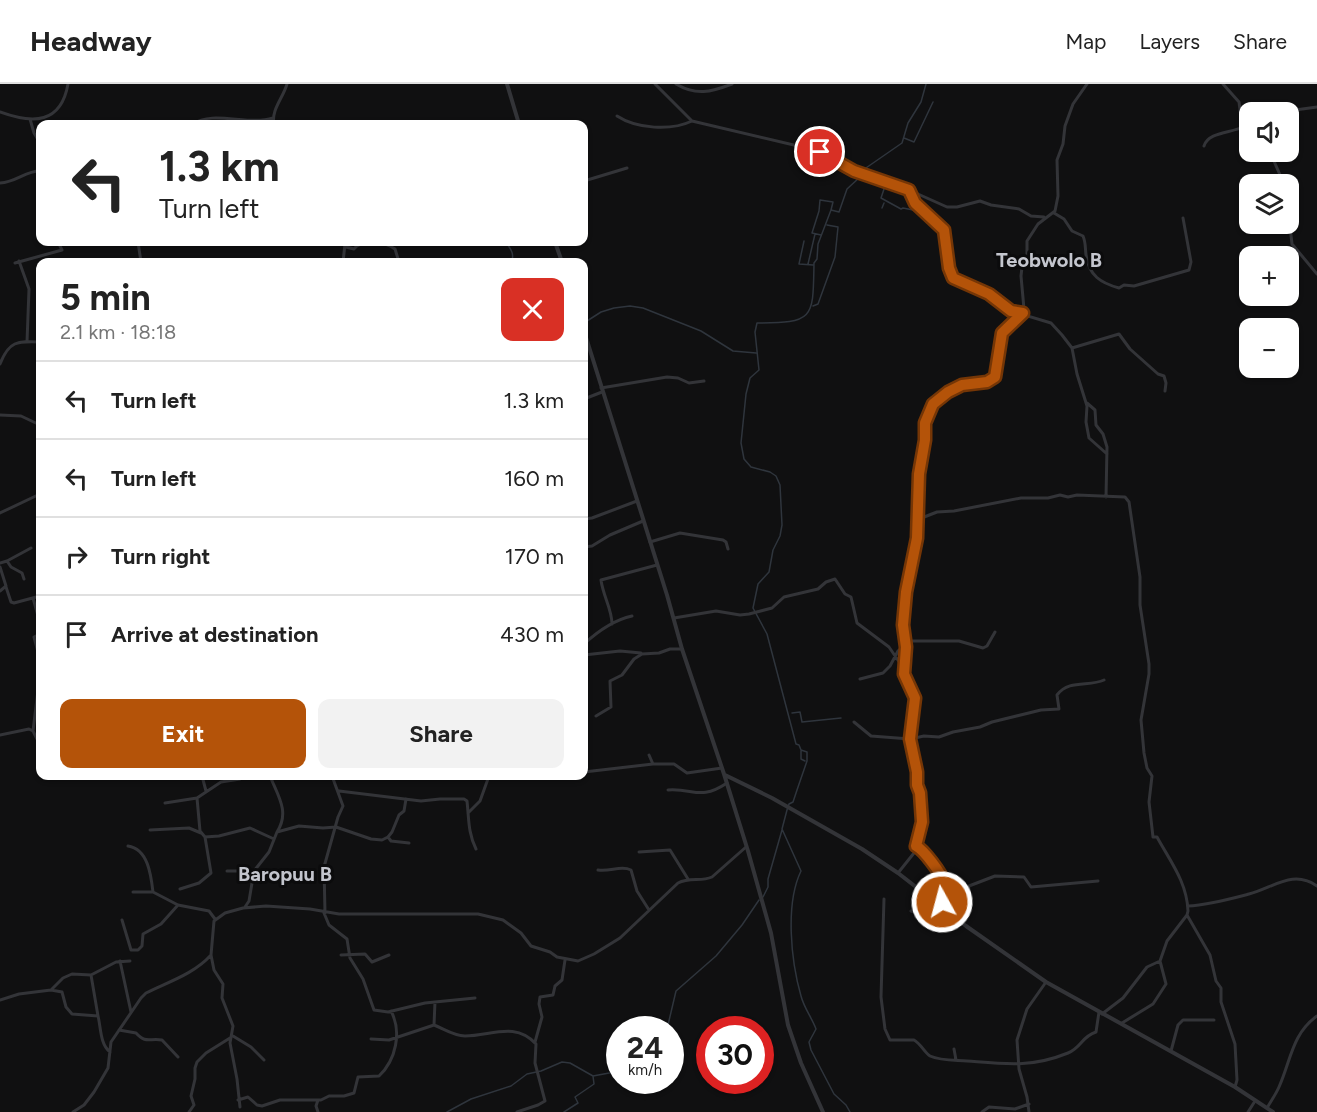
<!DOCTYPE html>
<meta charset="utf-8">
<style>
:root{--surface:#fff;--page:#f2f2f2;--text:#222;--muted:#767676;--line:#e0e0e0;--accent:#b45309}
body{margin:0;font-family:Figtree,sans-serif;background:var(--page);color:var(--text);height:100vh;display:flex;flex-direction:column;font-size:22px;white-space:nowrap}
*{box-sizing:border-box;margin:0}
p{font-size:20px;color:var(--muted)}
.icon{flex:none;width:33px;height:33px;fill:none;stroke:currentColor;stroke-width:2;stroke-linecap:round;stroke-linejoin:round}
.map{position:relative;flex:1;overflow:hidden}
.details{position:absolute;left:36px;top:174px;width:552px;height:522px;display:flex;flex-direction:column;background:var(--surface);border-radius:12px;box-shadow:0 2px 4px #0004}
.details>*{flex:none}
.top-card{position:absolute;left:36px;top:36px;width:552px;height:126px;border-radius:12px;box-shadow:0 2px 4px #0004;background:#fff;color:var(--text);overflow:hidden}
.controls{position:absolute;left:1239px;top:18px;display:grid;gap:12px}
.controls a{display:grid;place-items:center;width:60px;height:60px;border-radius:12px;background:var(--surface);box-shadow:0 2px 4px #0004;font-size:30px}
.speed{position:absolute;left:606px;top:932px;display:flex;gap:12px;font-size:30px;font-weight:700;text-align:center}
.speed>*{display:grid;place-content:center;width:78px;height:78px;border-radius:50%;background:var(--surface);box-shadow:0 2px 4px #0004;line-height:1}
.speed small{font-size:15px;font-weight:400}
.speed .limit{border:9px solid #d22;background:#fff;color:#111}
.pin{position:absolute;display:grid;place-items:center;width:51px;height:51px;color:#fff;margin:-26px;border:3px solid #fff;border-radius:50%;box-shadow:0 2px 6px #0007}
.me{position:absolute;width:66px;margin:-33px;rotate:353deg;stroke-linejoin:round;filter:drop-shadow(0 0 4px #0008)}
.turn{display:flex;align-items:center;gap:21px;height:126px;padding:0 24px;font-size:27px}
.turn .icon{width:78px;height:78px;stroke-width:2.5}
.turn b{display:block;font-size:42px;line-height:51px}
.round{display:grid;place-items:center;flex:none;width:63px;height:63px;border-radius:12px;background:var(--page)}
.summary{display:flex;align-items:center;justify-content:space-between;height:102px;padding:0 24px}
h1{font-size:36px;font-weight:700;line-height:45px}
.cta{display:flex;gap:12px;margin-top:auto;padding:12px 24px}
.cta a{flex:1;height:69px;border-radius:12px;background:var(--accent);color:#fff;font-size:24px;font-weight:700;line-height:69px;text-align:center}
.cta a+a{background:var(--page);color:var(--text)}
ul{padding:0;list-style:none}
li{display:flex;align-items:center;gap:18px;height:78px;padding:0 24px;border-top:2px solid var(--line)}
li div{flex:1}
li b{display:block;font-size:22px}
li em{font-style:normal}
header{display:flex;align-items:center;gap:36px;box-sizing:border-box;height:84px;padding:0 30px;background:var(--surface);border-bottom:2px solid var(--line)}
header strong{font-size:28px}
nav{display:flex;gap:33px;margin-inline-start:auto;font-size:21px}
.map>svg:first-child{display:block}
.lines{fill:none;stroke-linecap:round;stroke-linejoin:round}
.stream{stroke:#2f353d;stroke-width:1.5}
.minor{stroke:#333438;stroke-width:3}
.tertiary{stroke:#333438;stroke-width:4}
.route-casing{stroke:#753606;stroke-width:15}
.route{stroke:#b45309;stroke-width:10}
.labels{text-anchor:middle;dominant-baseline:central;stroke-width:6;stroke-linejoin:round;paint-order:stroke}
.quarter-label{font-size:20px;font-weight:bold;fill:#c3c5cd;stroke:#0b0b0c}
</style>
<header>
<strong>Headway</strong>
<nav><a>Map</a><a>Layers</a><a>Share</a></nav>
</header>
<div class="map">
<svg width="1317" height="1028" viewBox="0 0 1317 1028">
<rect width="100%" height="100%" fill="#101011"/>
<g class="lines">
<!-- stream -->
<path class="stream" d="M904,54L914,58L933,18
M883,98L885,102L881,114L901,125L903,124L923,128
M882,124L884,119
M821,151L812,149L819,127L820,116L833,118L831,126
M804,157L799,180L813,181
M506,158C511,166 514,168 512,178
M808,180L815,150
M813,222L818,220L835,173L838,143L827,141
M584,236L587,237L601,228L614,224L630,222L643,224L701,247L733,267L756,269
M792,629L800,628L802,638L841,634
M801,667V675L805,677
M763,813L768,803V795L782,746
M665,945L668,941L676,907L716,872L742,841L759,816
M447,1028L471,1015L511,1002L527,990L541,987L562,978L570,979L593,992
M564,1028L578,1019L575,1013L594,1000L593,992L620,987
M850,1028L846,1021L834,1010L811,966L809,958L816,945C812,934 804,924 801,912C791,877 785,820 801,787L782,745L787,726L789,720L793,718L797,706L807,677V668L801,666L799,661L796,660L767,550L753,524L758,500L769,488L773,466L780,452L782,441L780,401L776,392L770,388L751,383L744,375L741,359L746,310L750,294L759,286L755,248L757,239C815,239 813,234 814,179L817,175L818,160L831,126L839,128L847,105L860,93L863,86L902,59L908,39L921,18L926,0"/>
<!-- minor -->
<path class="minor" d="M655,0L692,37L815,66L859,89L909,106L915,119L944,146L949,185L953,194L989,210L1011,227L1051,239L1062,251L1072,264L1077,290L1087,322L1086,338L1089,354L1107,370
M676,0C696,12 711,8 732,0
M1223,0L1239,18L1242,41L1250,48
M1240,23L1288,27L1317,23
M0,28C33,40 61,40 68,0
M617,32C637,45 671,47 692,37
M30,35L34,49L40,59
M193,40C212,26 249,42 273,34
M274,40C271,26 283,14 287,0
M1204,62C1208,48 1231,49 1243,43
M1270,68L1284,100
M584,97L627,84
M0,99C17,98 25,87 40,87
M909,106L947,123H957L980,117L991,121L1019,125L1031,132L1044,133
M1288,125L1292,160L1317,190
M1054,129L1064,135L1072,147L1083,152C1086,159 1085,164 1086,171C1089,192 1101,199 1119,204L1124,201L1134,202L1189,186L1191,178L1183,134
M138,158L141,178
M336,158L345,160L343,178
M346,163L354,165C361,155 386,158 395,165L399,178
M19,177L29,205L27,258
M15,179L62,166L58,158
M1072,264L1119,250L1130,265L1158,290L1164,292L1166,299L1165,307
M0,280C9,257 17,257 40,258
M601,304L667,293L678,294L689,299L704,297
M584,315L602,308
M1087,319L1095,326L1096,341L1103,350L1107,363L1106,413
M0,331L21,332L40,341
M0,429L40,410
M584,435L592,434L637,417
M919,435L937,428L954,427L1021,414H1048L1060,411L1068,413L1077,411L1125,413L1129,418L1140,493V521L1149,580V590L1141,636L1144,669L1147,684L1152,692L1149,718L1153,753H1157C1170,777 1187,798 1188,827L1187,831L1167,857L1160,877L1147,883L1123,914L1102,930
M650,458L680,449L723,456L726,458L728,465
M584,463L592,462L610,451L643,437
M7,477L11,483L22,489L24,495
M0,479L7,477L31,464
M0,483L6,502L0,507
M6,503L11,518L14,519L40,512
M33,514L40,539
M674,534L716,527L740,531L749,530L772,524L784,513L818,505L826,498L835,495L845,510L851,513L857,539L889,563L904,585
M612,540C612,525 603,512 601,496L657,481
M584,560C597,548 614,536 632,532
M584,571L620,567L641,569
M40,590L38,587V568L34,553L40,550
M860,595L883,589L890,582L898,567L912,557H959L983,564L987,562L995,548
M596,632L611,623L610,597L622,591L634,575L642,570L659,569L670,565H682
M854,638L871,652L910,655L924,652L939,653L953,648L980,643L992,638L1041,626L1059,625L1057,611C1069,595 1089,603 1104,596
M33,647L40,590
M0,651L29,645L33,647L40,661
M649,671L653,680
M584,688L653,680H674L687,689L722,684
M202,692L206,707
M270,692C278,712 290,728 277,748
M501,692H512
M539,692H550
M668,706C694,704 700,717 727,699
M339,707L421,717L440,715H464L467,717C469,735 468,749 476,765
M197,714L200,747L205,753L219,752L250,744L274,755
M165,719L197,714L221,698L240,695L242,692
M468,729L480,717L489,692
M150,746L189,744L201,749
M388,753L391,757L409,759
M128,762C148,765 151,791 153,808
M916,762C924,766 942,791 944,800C945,808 943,816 941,824
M639,768L670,766L688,795
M598,786C610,788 621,781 631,786L637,807L649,826
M227,787H254
M898,789L914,769L922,738L920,709L917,701V688L910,655L914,614L904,590L906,563L903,541L906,508L917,454L919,391L925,356V339L933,320L948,307L962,301L987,298L996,291L1002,249L1023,229L1024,225L1021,192L1022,183L1027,171V157L1038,140L1055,127L1058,112L1057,76L1063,60L1065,42L1073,20L1087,0
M180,805L199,799L211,789L205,753
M133,808H153L178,821L209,827L215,835
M884,815L881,913L885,945L890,956H914C921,960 924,968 930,972C941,977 956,976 967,977C1005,980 1031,984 1068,969C1082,963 1081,953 1096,948L1099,928
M1188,822C1208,821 1230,815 1249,810C1273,804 1293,785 1317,802
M245,823L249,817L254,787L269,768L277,748L299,742L323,744L336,743L371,755L382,756L388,753L392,748L399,731L404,727L406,715
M911,827L940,836
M324,829L329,841L347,855L350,874L363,895L374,926L388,928L425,919L475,914
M325,829L324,783L338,733L343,722L332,692
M948,829L968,821L969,802L995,792L1024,793L1031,803L1098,797
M1187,831L1210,871L1216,897L1221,904V918L1235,960L1237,996L1235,1003
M122,836L131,866H138L142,862L143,850L161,840L178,821
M933,846L945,827
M211,871L214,886L223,900L222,914L233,942L230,959L237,995L240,1023
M341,871L365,870L372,878L389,871
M120,877L131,928
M51,906L62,908L66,923L72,930L98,932C101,944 100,960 110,968
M0,916L19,910L51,906L63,894L72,890L91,891
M98,932L91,891L116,878L130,877
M1122,939L1153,920L1166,900L1160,877
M434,941L435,918
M119,946L136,949C146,960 149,954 162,956L178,973
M233,952L251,963L264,976
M371,955L389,956L434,941C444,945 454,952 465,952C491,952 515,937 536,960L535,979L545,1017L538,1021L517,1028
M535,958L542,933L539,920L540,913L553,911L555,902L562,896L565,876
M954,965L956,976
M1171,967L1178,941L1183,936H1214
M238,1016L248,1013L257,1021L262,1022L280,1016H321L329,1012H344L354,1009L358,993L379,992C396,976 402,948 391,927
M1267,1024C1271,1017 1276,1010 1279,1003C1291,976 1292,950 1317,932
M73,1028L84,1021L94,1008L108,984L111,958L141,914L146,909C168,898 194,890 211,871L214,837L225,829L243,824L266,822L310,825L339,830H478L503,836L521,849L531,862L550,868L557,873L578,877L594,870L620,854L678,799C690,793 701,798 712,793L746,763
M189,1028L194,1021L191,1012L195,995V984L197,978L206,969L230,954
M318,1028L316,1022L318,1016
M982,1028L989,1023L1015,1025L1029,1020
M1029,1028L1027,1013L1019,985L1017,956L1027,925L1046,898
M1248,1028L1255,1017"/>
<!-- tertiary -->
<path class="tertiary" d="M507,0L519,40
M555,158L562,178
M584,247L667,511L682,565L724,690L748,767L771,849L788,941L801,979L823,1028
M725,691L772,714L862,765L898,789L966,842L1046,898L1235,1003L1273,1028"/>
</g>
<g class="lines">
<!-- route casing -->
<g class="route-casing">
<path id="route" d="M820,68L854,87L909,106L915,119L944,146L949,184L953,194L989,210L1011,227L1023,229L1002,249L995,293L987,298L962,301L948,308L933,320L925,339V356L919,390L917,454L906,508L903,541L906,563L904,590L915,614L910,655L917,688V701L920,709L922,738L916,762C924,766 941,789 944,798C945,805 944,812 942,818"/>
</g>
<!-- route -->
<use href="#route" class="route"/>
</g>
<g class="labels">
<!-- quarter labels -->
<g class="quarter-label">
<text x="1049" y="176">Teobwolo B</text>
<text x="285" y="790">Baropuu B</text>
</g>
</g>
</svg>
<div class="controls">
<a><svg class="icon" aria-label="sound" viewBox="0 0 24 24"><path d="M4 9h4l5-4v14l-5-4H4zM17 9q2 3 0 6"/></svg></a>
<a><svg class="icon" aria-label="layers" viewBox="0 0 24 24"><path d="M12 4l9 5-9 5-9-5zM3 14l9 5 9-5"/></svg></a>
<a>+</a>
<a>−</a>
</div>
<div class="speed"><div>24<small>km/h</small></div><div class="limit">30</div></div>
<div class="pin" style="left:820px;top:68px;background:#d93025"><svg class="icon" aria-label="arrive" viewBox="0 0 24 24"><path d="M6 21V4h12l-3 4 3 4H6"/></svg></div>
<svg class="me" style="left:942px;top:818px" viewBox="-20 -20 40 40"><circle r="17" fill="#b45309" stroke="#fff" stroke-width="3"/><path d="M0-11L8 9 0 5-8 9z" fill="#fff"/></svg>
<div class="top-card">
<div class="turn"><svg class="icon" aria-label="left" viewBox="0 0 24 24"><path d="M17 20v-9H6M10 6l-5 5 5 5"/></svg><div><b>1.3 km</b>Turn left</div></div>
</div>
<section class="details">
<div class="summary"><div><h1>5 min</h1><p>2.1 km · 18:18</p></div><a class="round" style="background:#d93025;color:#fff"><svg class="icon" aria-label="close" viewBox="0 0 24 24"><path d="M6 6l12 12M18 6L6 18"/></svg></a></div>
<ul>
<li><svg class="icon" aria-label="left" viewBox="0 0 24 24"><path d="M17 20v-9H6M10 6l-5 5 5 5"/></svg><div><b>Turn left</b></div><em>1.3 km</em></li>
<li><svg class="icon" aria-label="left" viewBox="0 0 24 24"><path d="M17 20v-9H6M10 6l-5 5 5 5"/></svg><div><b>Turn left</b></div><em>160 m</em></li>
<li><svg class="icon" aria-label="right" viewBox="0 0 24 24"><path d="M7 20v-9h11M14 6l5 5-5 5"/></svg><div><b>Turn right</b></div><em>170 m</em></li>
<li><svg class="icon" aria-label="arrive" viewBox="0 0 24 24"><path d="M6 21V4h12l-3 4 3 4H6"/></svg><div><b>Arrive at destination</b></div><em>430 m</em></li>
</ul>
<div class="cta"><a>Exit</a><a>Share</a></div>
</section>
</div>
